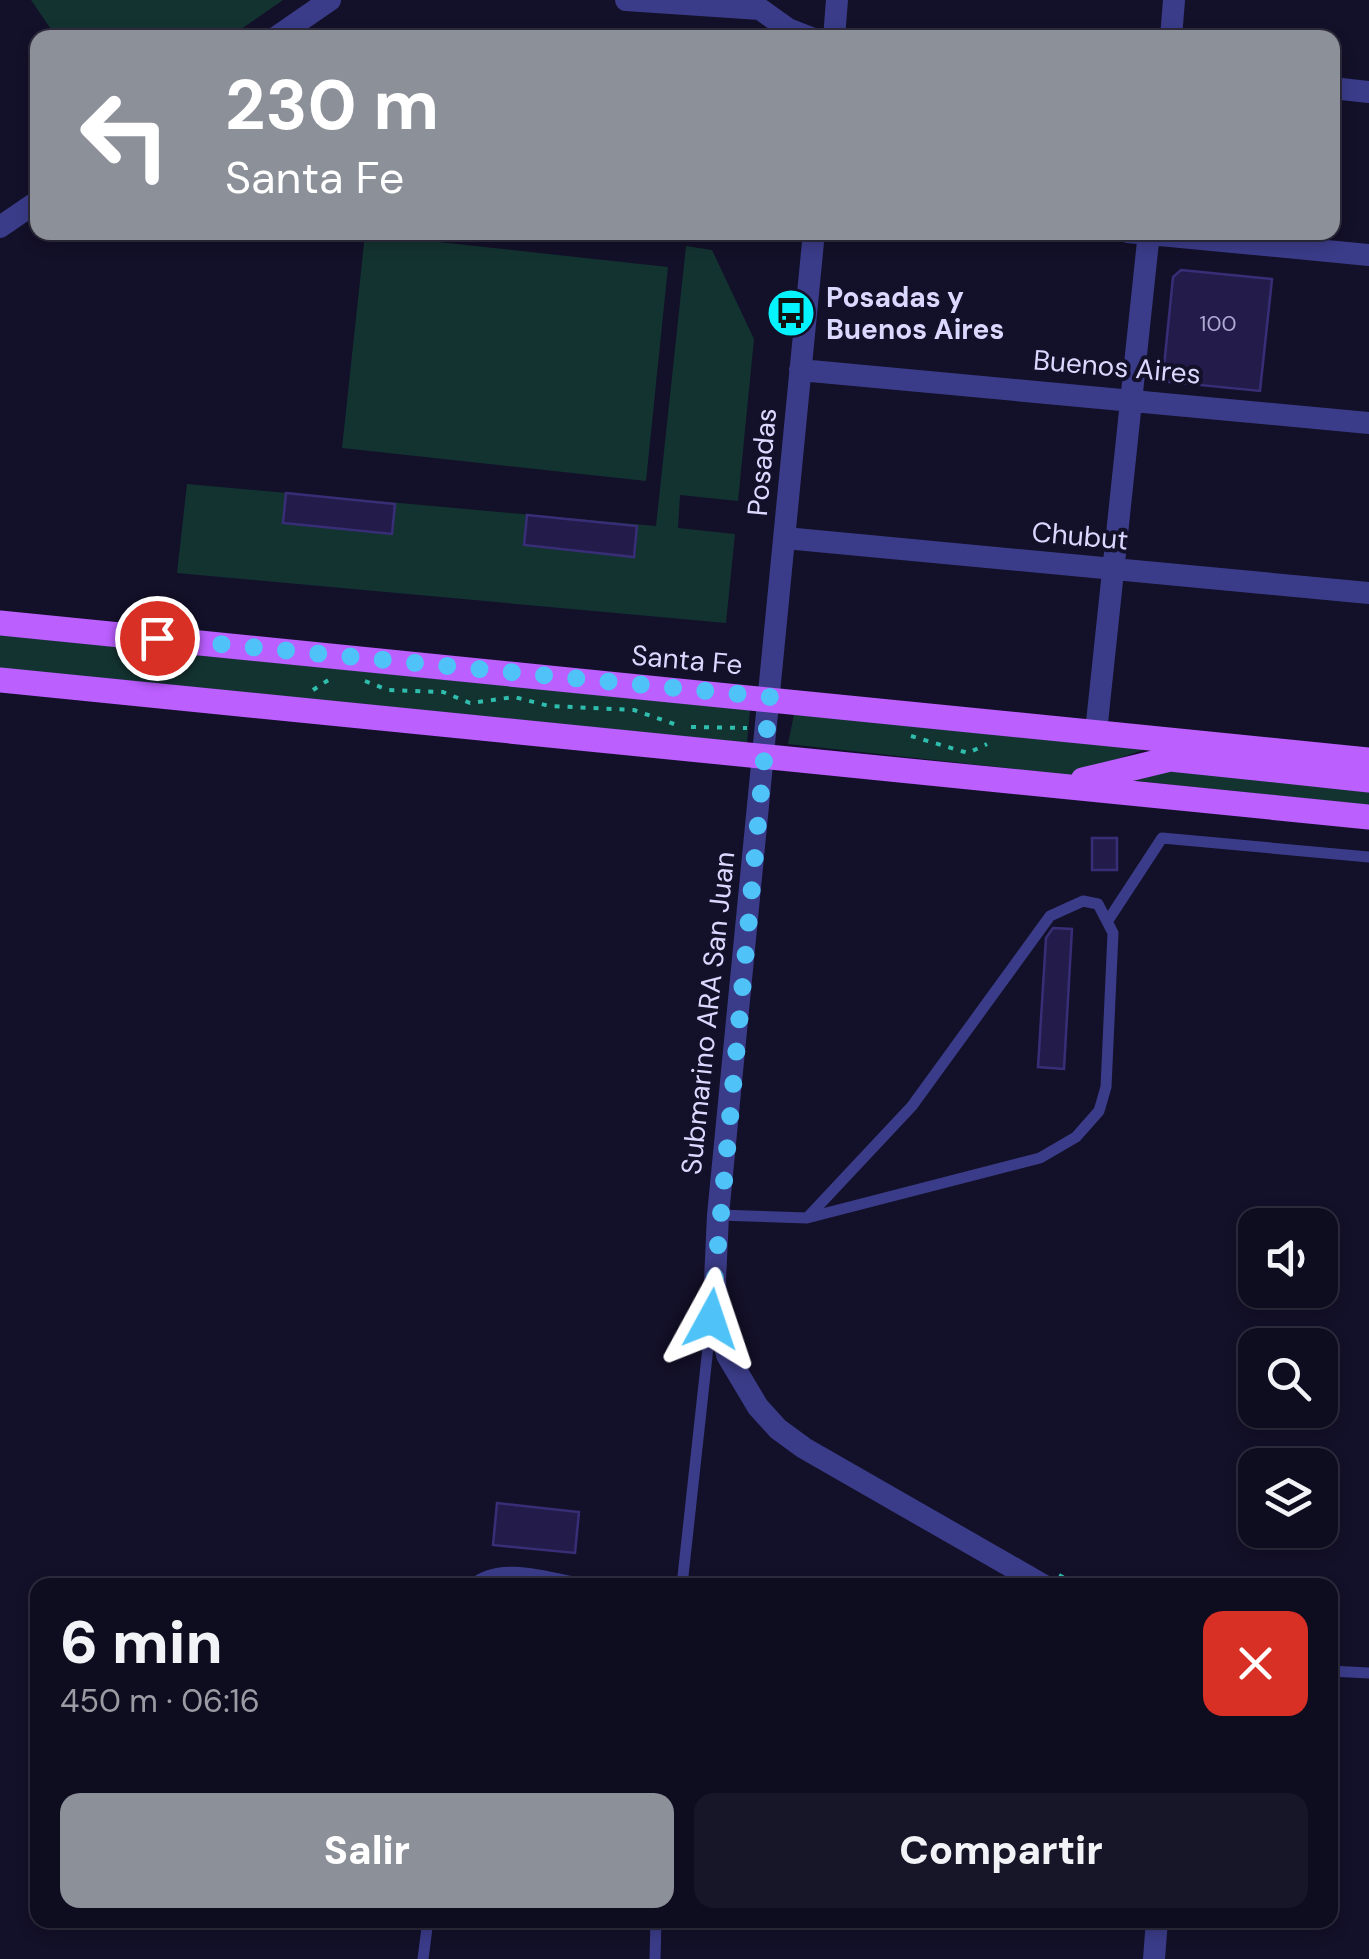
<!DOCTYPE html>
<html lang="es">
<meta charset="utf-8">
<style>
:root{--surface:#0e0c1f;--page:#171528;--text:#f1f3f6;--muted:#9b9ba4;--line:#2e2c3d;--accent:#8c9099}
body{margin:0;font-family:"DM Sans",sans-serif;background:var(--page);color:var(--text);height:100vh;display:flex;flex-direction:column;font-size:38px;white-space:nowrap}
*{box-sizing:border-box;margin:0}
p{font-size:32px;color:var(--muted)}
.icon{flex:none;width:55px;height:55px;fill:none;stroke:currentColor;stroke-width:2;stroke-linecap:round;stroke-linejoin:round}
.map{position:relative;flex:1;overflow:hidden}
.sheet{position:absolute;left:30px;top:1578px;width:1308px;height:350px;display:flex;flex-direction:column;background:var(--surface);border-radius:20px;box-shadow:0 5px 15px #0003,0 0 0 2px var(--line)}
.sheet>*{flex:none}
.hud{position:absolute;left:30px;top:30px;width:1310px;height:210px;border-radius:20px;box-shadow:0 5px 15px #0003,0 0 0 2px var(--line);background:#8c9099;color:#fff;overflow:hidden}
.fabs{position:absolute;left:1238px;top:1208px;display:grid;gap:20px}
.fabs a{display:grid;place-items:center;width:100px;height:100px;border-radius:20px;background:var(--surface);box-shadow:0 5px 15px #0003,0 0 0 2px var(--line);font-size:50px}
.pin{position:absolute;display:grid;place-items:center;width:85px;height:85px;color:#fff;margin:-42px;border:5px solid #fff;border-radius:50%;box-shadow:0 2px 10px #0007}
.me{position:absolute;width:110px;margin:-55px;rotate:5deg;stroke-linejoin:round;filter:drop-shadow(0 0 8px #0008)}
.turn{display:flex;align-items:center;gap:35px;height:210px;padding:0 30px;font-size:45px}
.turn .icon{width:130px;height:130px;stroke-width:2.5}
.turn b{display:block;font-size:70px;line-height:85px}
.round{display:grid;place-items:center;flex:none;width:105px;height:105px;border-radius:20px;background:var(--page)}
.summary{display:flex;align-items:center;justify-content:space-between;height:170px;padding:0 30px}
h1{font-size:60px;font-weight:800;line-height:75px}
.action{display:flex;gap:20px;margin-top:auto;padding:20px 30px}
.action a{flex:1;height:115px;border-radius:20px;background:var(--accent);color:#fff;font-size:40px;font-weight:800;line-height:115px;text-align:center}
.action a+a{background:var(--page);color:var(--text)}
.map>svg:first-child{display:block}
.green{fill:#133331}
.building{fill:#231c4b;stroke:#382e77;stroke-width:2.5}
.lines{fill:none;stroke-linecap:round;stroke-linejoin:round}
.path{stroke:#2fbdad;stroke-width:4;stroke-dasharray:5 8;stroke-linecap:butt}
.lane{stroke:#3b3c89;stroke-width:11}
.street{stroke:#3b3c89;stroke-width:22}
.primary{stroke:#bb5fff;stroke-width:25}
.route{stroke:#4fc3f7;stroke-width:18;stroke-dasharray:0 32.4}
.labels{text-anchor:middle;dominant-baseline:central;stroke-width:8;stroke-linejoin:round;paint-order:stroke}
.number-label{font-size:22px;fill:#ada9d2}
.poi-label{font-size:28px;font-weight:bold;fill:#dbd8ff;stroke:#131029;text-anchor:start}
.street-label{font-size:28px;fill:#dbd8ff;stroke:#131029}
</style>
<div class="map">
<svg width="1369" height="1959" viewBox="0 0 1369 1959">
<rect width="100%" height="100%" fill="#131029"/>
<!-- green -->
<path class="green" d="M31,0H283L230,37L57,38Z
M365,234L668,267L646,481L342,448Z
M686,246L712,250L754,339L738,501L680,495L678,528L735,534L726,623L177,573L187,484L656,526Z
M0,635L750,710L747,743L0,668Z
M794,714L1146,749L1071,775L788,744Z
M1166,767L1369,787V805L1117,779Z"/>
<!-- building -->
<path class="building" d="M1181,270L1272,279L1260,391L1169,382L1171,367L1164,366L1173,277Z
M286,493L395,504L392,534L283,523Z
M527,515L637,526L634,557L524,545Z
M1092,838H1117V870H1092Z
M1053,928L1072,929L1064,1069L1038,1067L1046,938Z
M497,1503L579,1512L575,1553L493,1545Z"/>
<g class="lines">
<!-- path -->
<path class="path" d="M141,659L156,673
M365,681L388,690L443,692L470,703L514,697L549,706L634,710L677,725
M313,690L330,679
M691,727L747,728
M911,736L968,753L987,744
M1059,1575L1077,1585"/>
<!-- lane -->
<path class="lane" d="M1109,919L1162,838L1369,857
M718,1215L807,1218L1040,1158L1076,1137L1099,1111L1106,1087L1113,933L1098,904L1083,901L1050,916L912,1106L807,1218
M472,1585C501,1559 555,1580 589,1585
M682,1585L711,1320
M1330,1671L1369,1673
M423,1959L428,1920
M655,1959L656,1920"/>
<!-- street -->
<path class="street" d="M626,0L760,9L788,29L811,38
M275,38L330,0
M834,38L837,0
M1171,38L1174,0
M1332,88L1369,92
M0,227L38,201
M814,232L718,1215L715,1281L719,1323L727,1355L758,1407L778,1429L804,1448L1043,1585
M1128,232L1369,255
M800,370L1369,423
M785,538L1369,593
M1096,732L1149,232
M1154,1959L1157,1920"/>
<!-- primary -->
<path class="primary" d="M0,623L1369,760
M0,680L1369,817
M1083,780L1170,759L1369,780"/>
</g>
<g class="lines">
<!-- route -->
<path class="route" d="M157,638L770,697L711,1319"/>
</g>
<!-- icons -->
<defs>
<g id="bus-disc" transform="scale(2.5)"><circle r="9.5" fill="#04f3ff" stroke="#131029"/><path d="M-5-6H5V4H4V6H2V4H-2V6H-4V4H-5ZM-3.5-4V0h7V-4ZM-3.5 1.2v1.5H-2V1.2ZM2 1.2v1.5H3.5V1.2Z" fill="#111"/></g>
</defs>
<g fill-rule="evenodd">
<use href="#bus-disc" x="791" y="313"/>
</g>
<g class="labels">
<!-- number labels -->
<g class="number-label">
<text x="1218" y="323">100</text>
</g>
<!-- poi labels -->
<g class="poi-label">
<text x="826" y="297">Posadas y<tspan x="826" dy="32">Buenos Aires</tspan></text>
</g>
<!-- street labels -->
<g class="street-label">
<text transform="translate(1117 367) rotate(5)">Buenos Aires</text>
<text transform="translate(762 462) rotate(-85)">Posadas</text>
<text transform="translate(1080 536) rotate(5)">Chubut</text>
<text transform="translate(687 660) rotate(5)">Santa Fe</text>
<text transform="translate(708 1013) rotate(-84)">Submarino ARA San Juan</text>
</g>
</g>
</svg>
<div class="fabs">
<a><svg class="icon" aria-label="sound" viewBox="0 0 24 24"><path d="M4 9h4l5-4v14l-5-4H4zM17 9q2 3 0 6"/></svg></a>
<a><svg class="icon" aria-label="search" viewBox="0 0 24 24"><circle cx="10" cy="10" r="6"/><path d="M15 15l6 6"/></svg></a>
<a><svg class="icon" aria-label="layers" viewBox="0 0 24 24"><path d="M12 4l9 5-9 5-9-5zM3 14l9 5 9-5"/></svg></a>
</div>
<div class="pin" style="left:157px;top:638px;background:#d93025"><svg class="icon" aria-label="arrive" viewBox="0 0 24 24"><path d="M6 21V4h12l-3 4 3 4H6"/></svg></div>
<svg class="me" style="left:711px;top:1319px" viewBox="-20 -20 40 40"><path d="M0-17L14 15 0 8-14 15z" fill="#4fc3f7" stroke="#fff" stroke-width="4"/></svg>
<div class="hud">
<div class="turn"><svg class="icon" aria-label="left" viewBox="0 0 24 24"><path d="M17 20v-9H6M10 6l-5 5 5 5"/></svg><div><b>230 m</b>Santa Fe</div></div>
</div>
<section class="sheet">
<div class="summary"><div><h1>6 min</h1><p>450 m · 06:16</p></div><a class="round" style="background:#d93025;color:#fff"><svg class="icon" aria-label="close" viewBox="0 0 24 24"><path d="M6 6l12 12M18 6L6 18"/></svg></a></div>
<div class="action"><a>Salir</a><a>Compartir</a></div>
</section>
</div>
